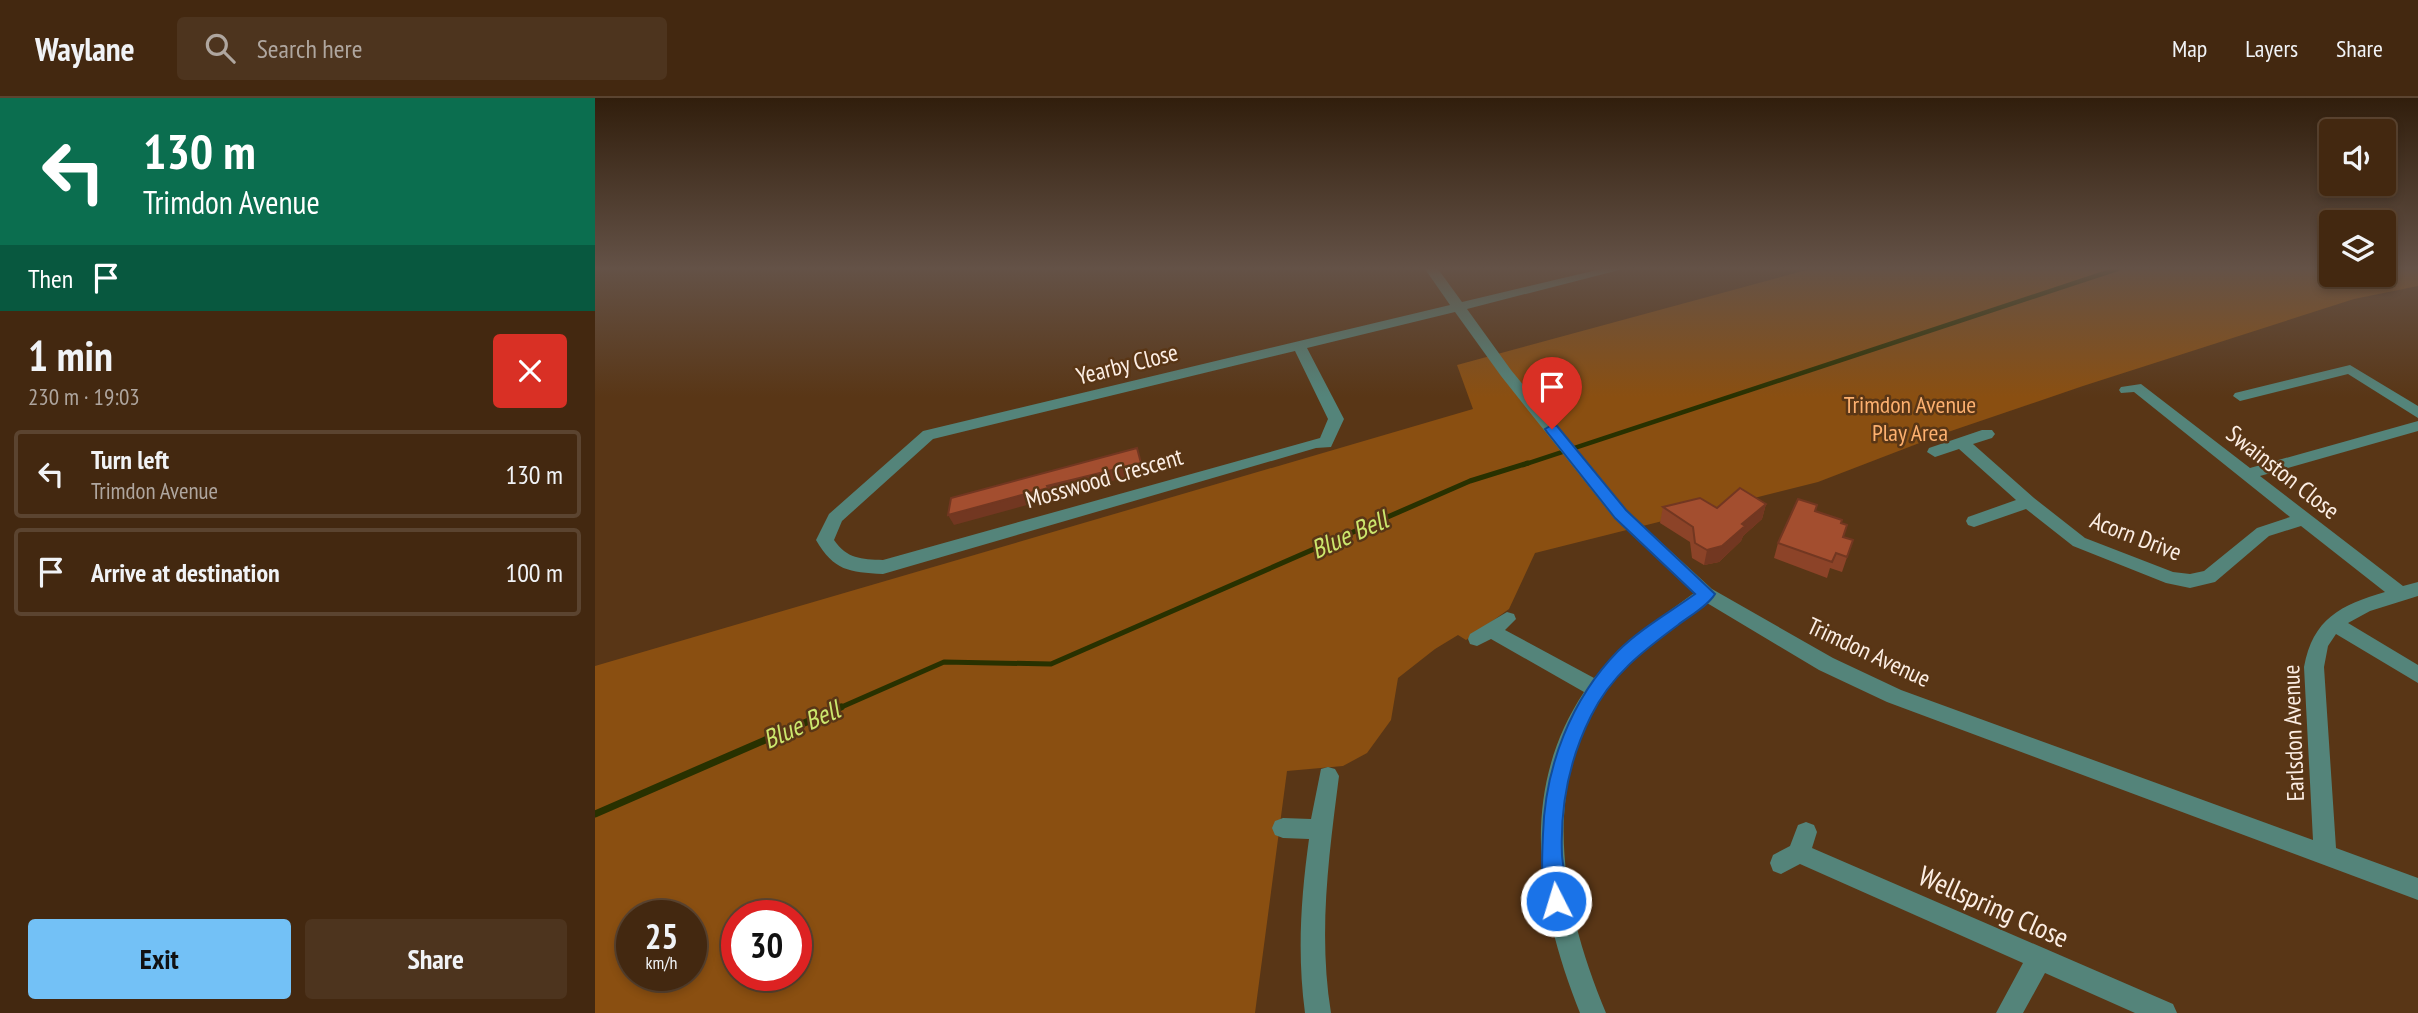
<!DOCTYPE html>
<meta charset="utf-8">
<style>
:root{--surface:#432810;--page:#4d341e;--text:#f1f3f6;--muted:#afa69f;--line:#5b4430;--accent:#73c1f6}
body{margin:0;font-family:"PT Sans Narrow",sans-serif;background:var(--page);color:var(--text);height:100vh;display:flex;flex-direction:column;font-size:26px;white-space:nowrap}
*{box-sizing:border-box;margin:0}
p{font-size:23px;color:var(--muted)}
.icon{flex:none;width:38px;height:38px;fill:none;stroke:currentColor;stroke-width:2;stroke-linecap:round;stroke-linejoin:round}
.map{position:relative;flex:1;overflow:hidden}
.side{display:flex;flex-direction:column;background:var(--surface);width:595px}
.side>*{flex:none}
.hud{background:#0b6e4f;color:#fff;overflow:hidden}
.tools{position:absolute;left:1724px;top:21px;display:grid;gap:14px}
.tools a{display:grid;place-items:center;width:77px;height:77px;border-radius:7px;background:var(--surface);box-shadow:0 4px 10px #0003,0 0 0 2px var(--line);font-size:35px}
.speed{position:absolute;left:21px;top:802px;display:flex;gap:14px;font-size:35px;font-weight:700;text-align:center}
.speed>*{display:grid;place-content:center;width:91px;height:91px;border-radius:50%;background:var(--surface);box-shadow:0 4px 10px #0003,0 0 0 2px var(--line);line-height:1}
.speed small{font-size:18px;font-weight:400}
.speed .limit{border:10px solid #d22;background:#fff;color:#111}
.pin{position:absolute;display:grid;place-items:center;width:60px;height:60px;color:#fff;margin:-72px -30px;border-radius:50% 50% 50% 0;rotate:-45deg;box-shadow:0 0 7px #0007}
.pin .icon{rotate:45deg}
.me{position:absolute;width:77px;margin:-38px;rotate:355deg;stroke-linejoin:round;filter:drop-shadow(0 0 5px #0008)}
.turn{display:flex;align-items:center;gap:24px;height:147px;padding:0 28px;font-size:32px}
.turn .icon{width:91px;height:91px;stroke-width:2.5}
.turn b{display:block;font-size:49px;line-height:60px}
.then{display:flex;align-items:center;height:66px;padding:0 28px;background:#0003;gap:14px;font-size:26px}
.round{display:grid;place-items:center;flex:none;width:74px;height:74px;border-radius:7px;background:var(--page)}
.headline{display:flex;align-items:center;justify-content:space-between;height:119px;padding:0 28px}
h1{font-size:42px;font-weight:700;line-height:52px}
.button{display:flex;gap:14px;margin-top:auto;padding:14px 28px}
.button a{flex:1;height:80px;border-radius:7px;background:var(--accent);color:#111;font-size:28px;font-weight:700;line-height:80px;text-align:center}
.button a+a{background:var(--page);color:var(--text)}
ul{padding:0;list-style:none}
li{display:flex;align-items:center;gap:21px;height:88px;margin:0 14px 10px;padding:0 14px;border:4px solid var(--line);border-radius:7px}
li div{flex:1}
li b{display:block;font-size:26px}
li em{font-style:normal}
header{display:flex;align-items:center;gap:42px;box-sizing:border-box;height:98px;padding:0 35px;background:var(--surface);border-bottom:2px solid var(--line)}
header strong{font-size:33px}
nav{display:flex;gap:38px;margin-inline-start:auto;font-size:24px}
.search{width:490px;height:63px;background:var(--page);display:flex;align-items:center;gap:18px;box-sizing:border-box;padding:0 24px;border-radius:7px;color:var(--muted);font-size:26px}
main{display:flex;flex:1;min-height:0}
.map>svg:first-child{display:block}
.green{fill:#8a4f11;fill-rule:evenodd}
.lines{fill:none;stroke-linecap:round;stroke-linejoin:round}
.stream-far2{stroke:#283100;stroke-width:4.5}
.stream-far1{stroke:#283100;stroke-width:5}
.stream{stroke:#283100;stroke-width:7}
.minor{fill:#54847a;fill-rule:evenodd}
.wall{fill:#8c4328}
.shaded-wall{fill:#723721}
.building{fill:#a34e2f;stroke:#723721;stroke-width:2}
.route{fill:#1a73e8;stroke:#114b97;stroke-width:2}
.labels{text-anchor:middle;dominant-baseline:central;stroke-width:5;stroke-linejoin:round;paint-order:stroke}
.street-label{font-size:24px;fill:#fceee4;stroke:#593616}
.park-label{font-size:24px;fill:#fdb06f;stroke:#593616}
.water-label{font-size:26px;font-style:italic;fill:#cce76d;stroke:#593616}
.near-street-label{font-size:28px;fill:#fceee4;stroke:#593616}
</style>
<header>
<strong>Waylane</strong>
<div class="search"><svg class="icon" aria-label="search" viewBox="0 0 24 24"><circle cx="10" cy="10" r="6"/><path d="M15 15l6 6"/></svg>Search here</div>
<nav><a>Map</a><a>Layers</a><a>Share</a></nav>
</header>
<main>
<section class="side">
<div class="hud">
<div class="turn"><svg class="icon" aria-label="left" viewBox="0 0 24 24"><path d="M17 20v-9H6M10 6l-5 5 5 5"/></svg><div><b>130 m</b>Trimdon Avenue</div></div>
<div class="then">Then<svg class="icon" aria-label="arrive" viewBox="0 0 24 24"><path d="M6 21V4h12l-3 4 3 4H6"/></svg></div>
</div>
<div class="headline"><div><h1>1 min</h1><p>230 m · 19:03</p></div><a class="round" style="background:#d93025;color:#fff"><svg class="icon" aria-label="close" viewBox="0 0 24 24"><path d="M6 6l12 12M18 6L6 18"/></svg></a></div>
<ul>
<li><svg class="icon" aria-label="left" viewBox="0 0 24 24"><path d="M17 20v-9H6M10 6l-5 5 5 5"/></svg><div><b>Turn left</b><p>Trimdon Avenue</p></div><em>130 m</em></li>
<li><svg class="icon" aria-label="arrive" viewBox="0 0 24 24"><path d="M6 21V4h12l-3 4 3 4H6"/></svg><div><b>Arrive at destination</b></div><em>100 m</em></li>
</ul>
<div class="button"><a>Exit</a><a>Share</a></div>
</section>
<div class="map">
<svg width="1823" height="915" viewBox="0 0 1823 915">
<rect width="100%" height="100%" fill="#593616"/>
<!-- green -->
<path class="green" d="M1215,171H1736V177H1788L1789,171H1823V188L1759,201L1488,288L1353,334L1223,384L940,455L914,511L871,542L863,537L840,551L803,580L796,622L772,655L748,668L692,673L660,915H0V568L878,311L862,267ZM37,817H96V877H37ZM142,817H201V877H142Z"/>
<g class="lines">
<!-- stream-far2 -->
<path class="stream-far2" d="M928,367L1522,171"/>
<!-- stream-far1 -->
<path class="stream-far1" d="M242,611L349,564L456,566L875,383L933,365"/>
<!-- stream -->
<path class="stream" d="M0,716L246,609"/>
<!-- minor -->
<path class="minor" d="M830,171H843L867,204L1006,171H1028L872,211L916,272L1031,412L1117,491L1238,560L1306,592L1718,742L1709,569C1718,521 1745,507 1790,494L1706,428L1674,438L1620,484L1595,490L1571,485L1478,448L1431,411L1379,429L1373,427L1371,423L1373,419L1421,402L1364,351L1340,359L1332,354L1334,350L1387,332H1397L1400,336L1397,340L1378,346L1439,400L1490,440L1578,474L1595,476L1609,473L1662,430L1695,419L1539,294L1526,295L1524,292L1526,289L1546,286L1655,370L1823,323V333L1665,378L1808,488L1823,484V498L1775,513L1753,525L1823,567V585L1741,536L1733,548L1729,569L1741,750L1823,780V802L1292,604L1224,572L1112,505C1086,524 1057,541 1035,564C939,666 962,797 1011,915H985C943,809 922,695 989,594L896,541L882,548L875,546L873,541L875,536L912,514L919,516L921,521L910,532L999,580L1033,543L1099,495L1019,420L906,278L860,214L712,250L749,321L736,349L721,350L288,476C254,474 239,473 221,442L234,416L328,333L855,207ZM700,253L733,321L725,340L288,462C266,461 252,461 239,442L247,423L338,341Z
M1755,267L1823,308V320L1753,276L1645,303L1638,298L1640,295Z
M733,669L740,671L744,678C734,757 723,835 736,915H710C702,856 706,799 714,741L688,740L680,737L677,730L680,723L688,720L716,721L726,671Z
M1211,724L1219,727L1222,734L1217,750L1578,906L1582,915H1540L1450,875L1428,915H1401L1428,865L1205,766L1186,776L1178,773L1175,765L1178,757L1195,748L1203,727Z"/>
</g>
<!-- wall -->
<path class="wall" d="M1171,406L1167,421L1148,438L1146,443L1124,464L1109,467L1097,460L1095,444L1065,425L1068,409L1122,410Z
M1220,413L1246,425L1248,439L1258,442L1247,474L1235,470L1232,480L1179,460L1183,445Z"/>
<!-- shaded-wall -->
<path class="shaded-wall" d="M542,350L549,375L457,398L458,400L359,427L353,417L452,388Z
M1171,406L1167,421L1148,438L1146,443L1124,464L1109,467L1112,452L1147,426Z"/>
<!-- building -->
<path class="building" d="M542,350L546,365L452,388L453,390L353,417L356,400Z
M1145,390L1171,406L1147,426L1150,428L1127,448L1112,452L1100,445L1098,429L1068,409L1105,400L1122,410Z
M1203,401L1222,407L1220,413L1247,422L1246,425L1252,427L1248,439L1258,442L1252,459L1241,455L1237,464L1183,445Z"/>
<!-- sky -->
<linearGradient id="sky" x2="0" y2="1"><stop stop-color="#311e0c"/><stop offset="0.57" stop-color="#645247"/><stop offset="1" stop-color="#645247" stop-opacity="0"/></linearGradient>
<rect width="1823" height="299" fill="url(#sky)"/>
<!-- route -->
<path class="route" d="M957,327L962,328L1031,412L1120,496C1112,509 1094,518 1083,527C1048,553 1016,577 996,618C974,662 965,709 967,757C968,774 976,794 969,810L961,813L954,810C945,789 947,759 948,736C950,669 976,601 1023,553C1045,531 1075,514 1100,496L1020,420L952,334L950,331Z"/>
<g class="labels">
<!-- street labels -->
<g class="street-label">
<text transform="translate(532 266) rotate(-14)">Yearby Close</text>
<text transform="translate(1688 374) rotate(38)">Swainston Close</text>
<text transform="translate(509 380) rotate(-16)">Mosswood Crescent</text>
<text transform="translate(1541 438) rotate(21)">Acorn Drive</text>
<text transform="translate(1274 554) rotate(25)">Trimdon Avenue</text>
<text transform="translate(1698 635) rotate(-92)">Earlsdon Avenue</text>
</g>
<!-- park labels -->
<g class="park-label">
<text x="1315" y="306">Trimdon Avenue<tspan x="1315" dy="28">Play Area</tspan></text>
</g>
<!-- water labels -->
<g class="water-label">
<text transform="translate(754 436) rotate(-24)">Blue Bell</text>
<text transform="translate(206 626) rotate(-24)">Blue Bell</text>
</g>
<!-- near-street labels -->
<g class="near-street-label">
<text transform="translate(1399 808) rotate(24)">Wellspring Close</text>
</g>
</g>
</svg>
<div class="tools">
<a><svg class="icon" aria-label="sound" viewBox="0 0 24 24"><path d="M4 9h4l5-4v14l-5-4H4zM17 9q2 3 0 6"/></svg></a>
<a><svg class="icon" aria-label="layers" viewBox="0 0 24 24"><path d="M12 4l9 5-9 5-9-5zM3 14l9 5 9-5"/></svg></a>
</div>
<div class="speed"><div>25<small>km/h</small></div><div class="limit">30</div></div>
<div class="pin" style="left:957px;top:331px;background:#d93025"><svg class="icon" aria-label="arrive" viewBox="0 0 24 24"><path d="M6 21V4h12l-3 4 3 4H6"/></svg></div>
<svg class="me" style="left:961px;top:803px" viewBox="-20 -20 40 40"><circle r="17" fill="#1a73e8" stroke="#fff" stroke-width="3"/><path d="M0-11L8 9 0 5-8 9z" fill="#fff"/></svg>
</div>
</main>
